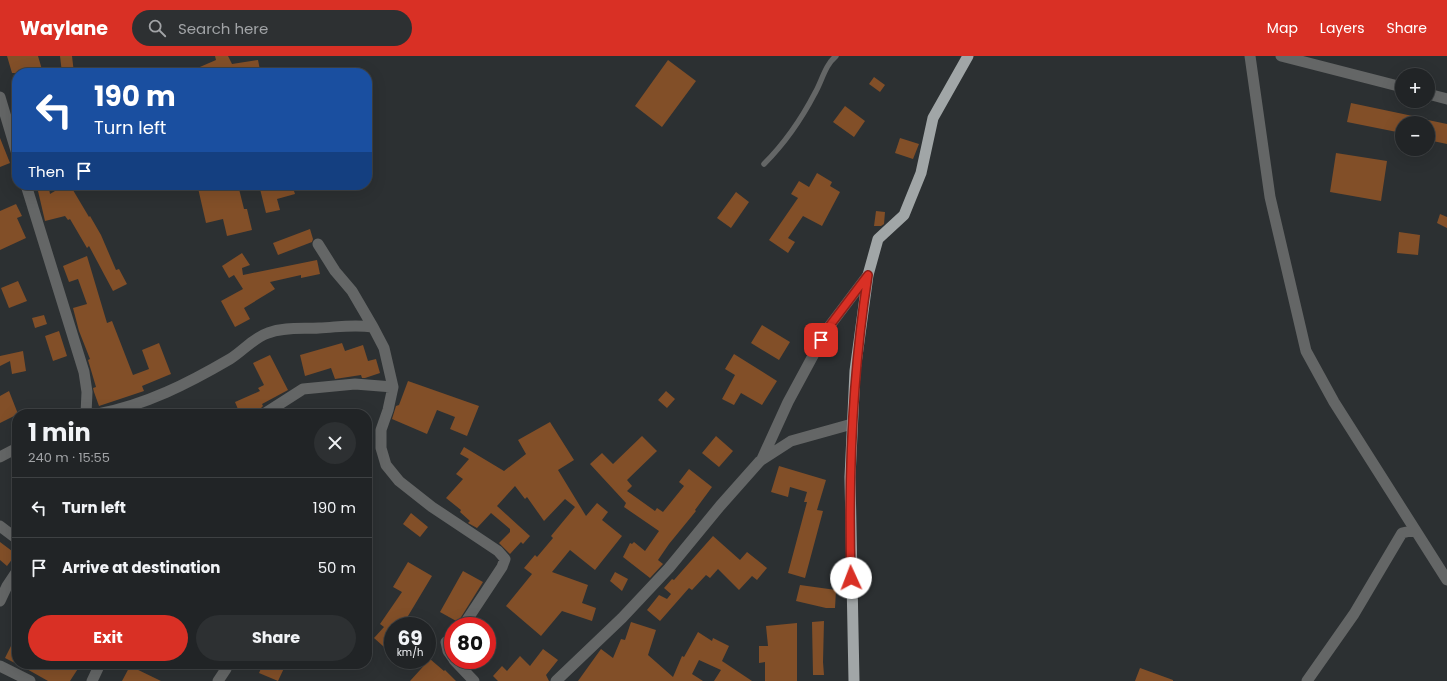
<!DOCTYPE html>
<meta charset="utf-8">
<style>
:root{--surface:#212426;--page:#2d3032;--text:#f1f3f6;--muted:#a2a4a7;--line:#3e4143;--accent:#d93025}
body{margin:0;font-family:Poppins,sans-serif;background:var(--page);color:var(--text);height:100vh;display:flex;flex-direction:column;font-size:15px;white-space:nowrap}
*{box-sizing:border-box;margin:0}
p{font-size:13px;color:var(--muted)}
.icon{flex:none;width:22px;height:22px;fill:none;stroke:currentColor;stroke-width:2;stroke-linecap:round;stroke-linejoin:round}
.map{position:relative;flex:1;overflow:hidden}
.sheet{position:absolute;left:12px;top:353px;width:360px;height:260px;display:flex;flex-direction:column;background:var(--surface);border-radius:16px;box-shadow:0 4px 16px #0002,0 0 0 1px var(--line)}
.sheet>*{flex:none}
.hud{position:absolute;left:12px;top:12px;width:360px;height:122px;border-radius:16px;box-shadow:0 4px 16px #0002,0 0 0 1px var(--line);background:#1a4fa0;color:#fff;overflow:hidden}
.fabs{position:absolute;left:1395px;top:12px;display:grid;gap:8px}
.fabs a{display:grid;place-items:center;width:40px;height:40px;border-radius:50%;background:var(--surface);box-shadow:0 4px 16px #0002,0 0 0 1px var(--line);font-size:20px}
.speed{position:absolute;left:384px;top:561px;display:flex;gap:8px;font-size:20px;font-weight:700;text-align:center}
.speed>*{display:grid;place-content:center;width:52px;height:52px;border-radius:50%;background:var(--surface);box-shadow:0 4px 16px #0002,0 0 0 1px var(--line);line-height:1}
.speed small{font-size:10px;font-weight:400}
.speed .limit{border:6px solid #d22;background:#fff;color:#111}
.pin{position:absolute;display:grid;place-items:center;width:34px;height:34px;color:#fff;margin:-17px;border-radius:8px;box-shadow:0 2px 6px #0006}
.me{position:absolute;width:44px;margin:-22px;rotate:358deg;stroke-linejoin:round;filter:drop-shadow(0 0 3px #0008)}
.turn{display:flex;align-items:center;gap:14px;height:84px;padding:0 16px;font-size:18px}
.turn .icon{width:52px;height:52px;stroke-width:2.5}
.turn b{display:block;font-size:28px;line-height:34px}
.then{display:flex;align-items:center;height:38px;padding:0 16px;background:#0003;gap:8px;font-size:15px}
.round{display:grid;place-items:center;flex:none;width:42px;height:42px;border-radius:21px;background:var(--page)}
.overview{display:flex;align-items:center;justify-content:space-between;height:68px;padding:0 16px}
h1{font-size:24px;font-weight:700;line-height:30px}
.button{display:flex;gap:8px;margin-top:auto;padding:8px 16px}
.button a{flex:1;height:46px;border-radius:24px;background:var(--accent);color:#fff;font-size:16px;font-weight:700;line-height:46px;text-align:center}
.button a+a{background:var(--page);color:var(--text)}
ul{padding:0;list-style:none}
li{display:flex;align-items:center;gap:12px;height:60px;padding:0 16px;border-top:1px solid var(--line)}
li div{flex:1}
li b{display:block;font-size:15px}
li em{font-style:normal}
header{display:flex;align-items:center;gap:24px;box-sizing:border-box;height:56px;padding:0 20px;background:var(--accent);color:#fff}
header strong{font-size:19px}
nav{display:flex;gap:22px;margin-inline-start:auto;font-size:14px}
.search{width:280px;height:36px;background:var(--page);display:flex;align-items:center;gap:10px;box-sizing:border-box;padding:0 14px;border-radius:22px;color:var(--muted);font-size:15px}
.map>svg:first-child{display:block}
.building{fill:#824f28}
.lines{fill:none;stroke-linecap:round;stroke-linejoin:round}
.service{stroke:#646666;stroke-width:5.5}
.minor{stroke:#646666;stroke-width:11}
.trunk{stroke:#a1a6a7;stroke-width:11}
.route-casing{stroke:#8d1f18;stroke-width:10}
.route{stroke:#d93025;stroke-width:7}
</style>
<header>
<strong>Waylane</strong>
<div class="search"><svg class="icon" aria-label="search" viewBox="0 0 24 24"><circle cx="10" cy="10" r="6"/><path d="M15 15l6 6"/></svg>Search here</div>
<nav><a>Map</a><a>Layers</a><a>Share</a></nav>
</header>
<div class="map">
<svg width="1447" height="625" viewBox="0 0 1447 625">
<rect width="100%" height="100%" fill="#2c3032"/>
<!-- building -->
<path class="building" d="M7,0H38L43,17H12Z
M60,0H72L74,17H62Z
M215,0H228L232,8L258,4L260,14L241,17H186L216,4Z
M668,4L696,25L662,71L635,50Z
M874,21L885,29L880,36L869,28Z
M1351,47L1427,63V67H1402V77L1347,66Z
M845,50L865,65L854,81L833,66Z
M1428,64L1447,68V88L1428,84Z
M0,82L10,107L0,111Z
M900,82L919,88L913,103L895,97Z
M1336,97L1387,105L1381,145L1330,136Z
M817,117L832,126L830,130L840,136L822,170L803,160L788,182L795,186L788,197L769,184L798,142L791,138L799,125L809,131Z
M65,129H70L89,161L90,160L101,179L116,214L119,213L127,228L113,235L89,190L87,192L70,163L68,164L65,160L45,165L38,135L49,133L50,138Z
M215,129V132L225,129H238L244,153H247L252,174L227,180L223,163L206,167L198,132Z
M259,129H292L295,138L277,143L280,154L266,157Z
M736,136L749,146L731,172L717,162Z
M16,148L22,160L17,162L26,182L0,194V155Z
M876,155L885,156L884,168L881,170H874Z
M1440,158L1447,161V172L1437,167Z
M310,173L313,183L312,186L278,199L273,187Z
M1399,176L1420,179L1418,199L1397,197Z
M242,197L250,209L242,212L243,219L317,204L320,218L301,222V219L270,226L275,233L244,252L250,263L235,271L221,245L243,233L234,219L229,222L222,210Z
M87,200L107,267L112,265L133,319L149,313L142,294L159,287L171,318L142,330L144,335L99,350L94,336L93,332L96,331L88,304L90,303L79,275L73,252L87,248L78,223L69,226L63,210Z
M18,225L27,245L9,252L1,232Z
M44,259L47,268L35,272L32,262Z
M762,269L790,286L779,304L751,287Z
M59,275L67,300L53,305L45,280Z
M342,287L345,295L363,289L368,305L376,303L380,317L365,322H362L361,319L335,323L331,312L305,320L300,299Z
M23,295L26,315L12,318L10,305L0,310V300Z
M734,298L777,325L762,349L741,337L734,349L722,343L735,319L725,313Z
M270,299L288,334L262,348L263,350L258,355L251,358H240L235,346L260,335L258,332L264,329L253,307Z
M408,325L479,350L467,380L450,373L455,361L437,354L427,378L392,363L396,350L399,349Z
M9,335L18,358L0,367V340Z
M666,335L675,343L667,352L658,344Z
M550,366L574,404L558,414L586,460L597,447L608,456L602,464L622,480L595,514L570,494L552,516L588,529L582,547L596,552L592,565L562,555L541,580L506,550L532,518L524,512L535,499L537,501L553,482L551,480L575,451L565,443L544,465L527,441L525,443L515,430L497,450L530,480L523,488L521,486L510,498L499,487L510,476V473L491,457L477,472L468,467L470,465L460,456L461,454L446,442L463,423L456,418L469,403L460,398L464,391L504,415L526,398L518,384Z
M642,380L657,395L627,424L632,430L627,435L655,455L657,452L663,456L684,430L679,426L689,413L712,431L695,454L696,455L669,488L658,504L663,508L650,522L623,501L630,487L632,488L634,486L645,495L659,475L624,451L626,447L590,408L602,397L613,408Z
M716,380L733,395L719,411L702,397Z
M779,410L826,424L817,454L823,455L805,522L788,517L807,446H804L807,436L790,431L788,441L771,436Z
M411,457L428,471L420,481L403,468Z
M713,480L740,504L747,496L767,512L757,524L752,520L739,534L718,513L710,522L706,519L692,534L689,532L660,565L647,554L659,539L667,543L671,538L664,532L672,523L674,524Z
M0,486L16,498L7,510L0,504Z
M408,506L432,520L402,570H393V599L374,582L384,571L380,568L402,536L393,531Z
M463,515L483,526L458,566L440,556Z
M615,516L628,523L622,535L610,525Z
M800,529L836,534L835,552H826L796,545Z
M824,565L823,606L824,619H813L812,566Z
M631,566L656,574L648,599L673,621L682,600L684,601L698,576L712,585L713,582L729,590L722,605L752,625H714L721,614L699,604L692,618L703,625H578L601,593L613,602L621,583L625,584Z
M797,567V625H765V606L759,607V590H768L766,570Z
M17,578V608L5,602Z
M543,593L558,604L546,619L549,625H498L493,620L502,610L507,615L520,600L530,610Z
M430,603L444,615L445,614L456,625H410Z
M18,608H81L70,625H48Z
M263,608H286L278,625L259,617Z
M130,610L161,625H122Z
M1140,612L1173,624V625H1135Z"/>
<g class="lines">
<!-- service -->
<path class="service" d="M764,108C784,88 802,62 815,37C822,25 825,9 836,0"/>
<!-- minor -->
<path class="minor" d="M1250,0L1270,141L1306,295L1334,346L1447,524
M1281,0L1402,31
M1428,38L1447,43
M0,41L17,98
M26,129L84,316L87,336L86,358
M318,188L335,215L352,235L373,271L384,292L393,331L388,354L381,374V392L386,409L399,425L432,451L498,495L505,503L502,511L463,570
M98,358C146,349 189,327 230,303C243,295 253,282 268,277C284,271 302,273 319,272C339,271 353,268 373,271
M264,358L303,333L355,328L393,331
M0,401L17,392
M762,403L788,346L828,272L868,219
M0,470L17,483
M0,545L7,530L17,515
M453,581L446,586L448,595L453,602
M454,604L474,625
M0,610L30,625
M92,625L100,608
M218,625L226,613L227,608
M556,625L622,562L669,512L720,450L760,405L791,385L852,368
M1307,625L1354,558L1402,477L1415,474"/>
<!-- trunk -->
<path class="trunk" d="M854,625L850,421L855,315L868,219L878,183L904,159L921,117L933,62L968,0"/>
</g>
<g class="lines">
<!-- route casing -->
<g class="route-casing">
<path id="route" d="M821,284L828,272L868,219C852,320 848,420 851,522"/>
</g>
<!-- route -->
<use href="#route" class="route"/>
</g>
</svg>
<div class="fabs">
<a>+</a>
<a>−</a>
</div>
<div class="speed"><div>69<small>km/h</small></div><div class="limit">80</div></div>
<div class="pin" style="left:821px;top:284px;background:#d93025"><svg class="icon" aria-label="arrive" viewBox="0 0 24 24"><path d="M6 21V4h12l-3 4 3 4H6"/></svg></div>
<svg class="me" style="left:851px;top:522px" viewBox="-20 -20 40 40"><circle r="19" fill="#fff"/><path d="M0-13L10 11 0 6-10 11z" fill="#d93025"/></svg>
<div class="hud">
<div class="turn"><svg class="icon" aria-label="left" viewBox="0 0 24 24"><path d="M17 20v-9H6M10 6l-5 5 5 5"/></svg><div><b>190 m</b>Turn left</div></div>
<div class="then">Then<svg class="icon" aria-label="arrive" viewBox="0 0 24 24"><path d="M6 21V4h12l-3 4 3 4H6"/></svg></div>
</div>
<section class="sheet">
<div class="overview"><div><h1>1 min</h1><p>240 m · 15:55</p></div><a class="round"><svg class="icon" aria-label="close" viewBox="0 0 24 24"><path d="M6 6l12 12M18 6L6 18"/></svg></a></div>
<ul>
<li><svg class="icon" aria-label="left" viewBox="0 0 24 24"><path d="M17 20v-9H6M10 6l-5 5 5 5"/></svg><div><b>Turn left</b></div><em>190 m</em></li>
<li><svg class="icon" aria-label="arrive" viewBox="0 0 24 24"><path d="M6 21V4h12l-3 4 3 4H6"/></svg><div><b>Arrive at destination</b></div><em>50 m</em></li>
</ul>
<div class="button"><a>Exit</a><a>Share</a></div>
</section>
</div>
